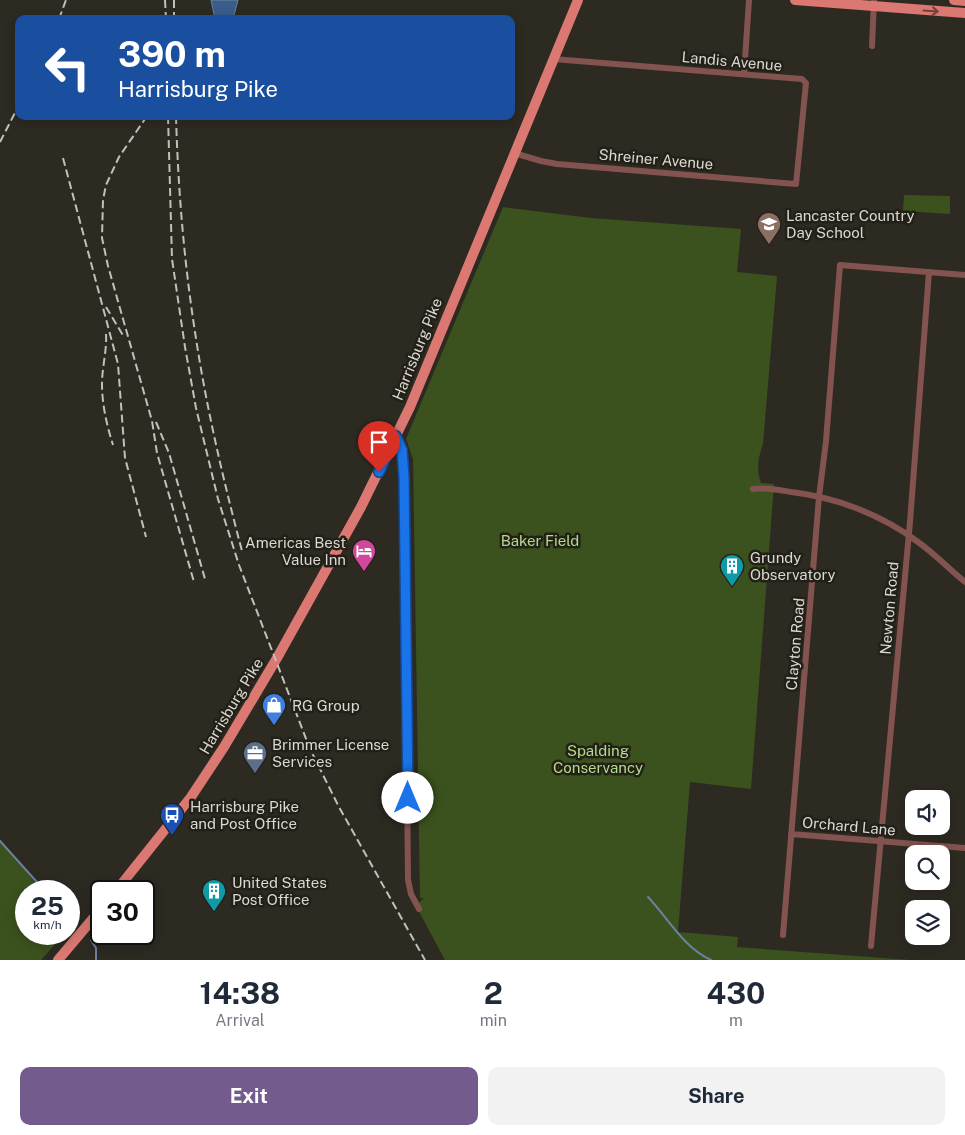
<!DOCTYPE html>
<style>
:root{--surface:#fff;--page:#f2f2f3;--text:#1f2937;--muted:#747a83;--accent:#735c8d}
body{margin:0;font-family:"Public Sans",sans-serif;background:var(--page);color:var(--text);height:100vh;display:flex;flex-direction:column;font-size:19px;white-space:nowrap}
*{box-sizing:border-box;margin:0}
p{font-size:16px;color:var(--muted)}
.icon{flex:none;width:28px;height:28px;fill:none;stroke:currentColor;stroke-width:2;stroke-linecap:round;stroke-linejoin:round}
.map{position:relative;height:960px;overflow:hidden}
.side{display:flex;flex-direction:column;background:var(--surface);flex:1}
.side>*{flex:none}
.hud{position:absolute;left:15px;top:15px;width:500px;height:105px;border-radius:10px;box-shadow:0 2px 12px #0003;background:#1a4fa0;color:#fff;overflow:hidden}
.tools{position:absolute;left:905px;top:790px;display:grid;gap:10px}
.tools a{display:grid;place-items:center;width:45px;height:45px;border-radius:10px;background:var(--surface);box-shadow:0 2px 12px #0003;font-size:25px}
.speed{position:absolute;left:15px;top:880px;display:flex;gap:10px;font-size:25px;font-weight:700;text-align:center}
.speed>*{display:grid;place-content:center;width:65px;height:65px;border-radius:50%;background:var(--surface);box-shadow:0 2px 12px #0003;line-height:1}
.speed small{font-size:12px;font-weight:400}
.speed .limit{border:2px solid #111;border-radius:8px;background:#fff;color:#111}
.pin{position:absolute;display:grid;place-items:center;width:42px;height:42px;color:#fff;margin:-51px -21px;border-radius:50% 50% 50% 0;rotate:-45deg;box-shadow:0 0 5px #0007}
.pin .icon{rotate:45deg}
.me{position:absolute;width:55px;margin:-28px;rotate:0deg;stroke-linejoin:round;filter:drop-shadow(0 0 4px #0008)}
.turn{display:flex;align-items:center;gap:18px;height:105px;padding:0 20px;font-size:22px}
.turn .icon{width:65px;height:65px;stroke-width:2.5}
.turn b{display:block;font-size:35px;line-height:42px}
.eta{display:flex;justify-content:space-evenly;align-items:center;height:85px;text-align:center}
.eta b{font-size:30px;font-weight:700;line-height:35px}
.cta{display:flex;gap:10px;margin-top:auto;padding:10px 20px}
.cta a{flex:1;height:58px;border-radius:10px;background:var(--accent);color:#fff;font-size:20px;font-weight:700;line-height:58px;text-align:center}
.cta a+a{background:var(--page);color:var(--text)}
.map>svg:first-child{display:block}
.green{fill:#3b521e}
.water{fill:#3a5d8b;stroke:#6a82a0}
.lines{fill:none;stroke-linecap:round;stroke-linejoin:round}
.stream{stroke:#6a82a0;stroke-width:2}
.minor{stroke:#83534f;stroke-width:6}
.primary{stroke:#db7872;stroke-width:10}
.rail{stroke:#c2c0ba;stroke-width:2;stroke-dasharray:8 4;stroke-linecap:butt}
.oneway{stroke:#6d433c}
.route-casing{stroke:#114b97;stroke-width:12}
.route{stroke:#1a73e8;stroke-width:9}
.labels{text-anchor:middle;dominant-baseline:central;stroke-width:5;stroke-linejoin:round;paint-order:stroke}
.street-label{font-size:15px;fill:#dad8d2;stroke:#232018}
.poi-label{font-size:15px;fill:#dad8d2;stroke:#232018;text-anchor:start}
.park-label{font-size:15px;fill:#b4db89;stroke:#232018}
</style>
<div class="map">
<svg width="965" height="960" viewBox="0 0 965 960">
<rect width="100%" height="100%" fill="#2d2a22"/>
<!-- green -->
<path class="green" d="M904,195L950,196V214L903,211Z
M503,207L591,218L741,229L737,272L777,276L763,444C758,458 756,469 761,483L774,484L751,789L690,782L678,932L738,937L737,947L910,960H445L416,906L424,898H420L413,459L406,439Z
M0,839L42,891H26V934H64L41,960H0Z"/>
<!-- water -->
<path class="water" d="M211,0H238L233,19H215Z"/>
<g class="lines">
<!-- stream -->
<path class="stream" d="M0,841L45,891
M648,897C668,918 683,947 711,960
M69,918L74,924
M91,940L96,948V960"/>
<!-- minor -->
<path class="minor" d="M872,46L874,0
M744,74L749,0
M514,153L541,161L557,164L796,184L806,83L802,79L553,59
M396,436L402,450L404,477L408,880L411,894L419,909
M753,489C766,487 779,490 791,492C836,497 882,515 918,542C935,554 949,569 965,582
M791,834L965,848
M783,935L819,497L826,441L840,265L965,275
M871,946L910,522L929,272"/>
<!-- primary -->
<path class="primary" d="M795,0L965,13
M954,0L965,1
M116,891L191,797L224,747L277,658L361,507L410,407L578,0
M58,960L101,909"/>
<!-- rail -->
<path class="rail" d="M165,0L166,19
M174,0V19
M59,19L66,0
M147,116L119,157L106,185L103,200L102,238L108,266L152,421L157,453L194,582
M168,116L172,259L185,347L196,408L218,499L239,565L310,749L339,807L425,960
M176,116C178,188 184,261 195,332C206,406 223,479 242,551
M0,142L19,105
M63,158L118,364L125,458L146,537
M106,307L124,337
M106,334C107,351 102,367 102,384C102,405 107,426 113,445
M156,422L169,453L205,579"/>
</g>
<!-- one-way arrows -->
<defs><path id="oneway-shaft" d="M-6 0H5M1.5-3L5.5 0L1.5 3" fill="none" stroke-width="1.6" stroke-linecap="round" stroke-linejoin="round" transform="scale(1.25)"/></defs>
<use class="oneway" href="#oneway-shaft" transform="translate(931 11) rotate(4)"/>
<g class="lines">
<!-- route casing -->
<g class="route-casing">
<path id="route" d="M379,472L396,436L402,450L404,477L408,798"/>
</g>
<!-- route -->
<use href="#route" class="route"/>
</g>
<!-- icons -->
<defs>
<g id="school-pin" transform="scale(1.25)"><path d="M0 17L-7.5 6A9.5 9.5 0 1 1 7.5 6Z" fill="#8d6e63" stroke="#232018"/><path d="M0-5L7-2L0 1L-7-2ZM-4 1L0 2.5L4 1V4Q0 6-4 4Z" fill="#fff"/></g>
<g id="hotel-pin" transform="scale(1.25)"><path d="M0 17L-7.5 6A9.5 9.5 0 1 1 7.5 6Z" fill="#d1479c" stroke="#232018"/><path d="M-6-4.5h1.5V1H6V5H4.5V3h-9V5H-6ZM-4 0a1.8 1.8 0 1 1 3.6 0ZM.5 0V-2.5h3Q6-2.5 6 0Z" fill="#fff"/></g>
<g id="building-pin" transform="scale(1.25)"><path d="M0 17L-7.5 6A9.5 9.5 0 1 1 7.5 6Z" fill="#0f9aa8" stroke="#232018"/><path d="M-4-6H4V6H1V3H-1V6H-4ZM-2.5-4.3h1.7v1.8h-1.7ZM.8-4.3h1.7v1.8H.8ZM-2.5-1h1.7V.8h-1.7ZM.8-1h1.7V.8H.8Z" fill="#fff"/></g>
<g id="shop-pin" transform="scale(1.25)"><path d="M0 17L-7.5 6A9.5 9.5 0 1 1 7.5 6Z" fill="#3f7fe0" stroke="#232018"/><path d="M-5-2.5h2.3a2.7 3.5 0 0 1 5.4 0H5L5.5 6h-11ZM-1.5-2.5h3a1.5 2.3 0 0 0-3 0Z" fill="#fff"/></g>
<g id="office-pin" transform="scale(1.25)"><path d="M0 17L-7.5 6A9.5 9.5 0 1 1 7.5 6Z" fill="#5c6f8a" stroke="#232018"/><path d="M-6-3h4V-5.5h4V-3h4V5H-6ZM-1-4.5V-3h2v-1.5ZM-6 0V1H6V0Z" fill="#fff"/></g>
<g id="bus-pin" transform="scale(1.25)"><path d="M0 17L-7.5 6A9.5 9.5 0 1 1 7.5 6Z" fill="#1a4fb4" stroke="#232018"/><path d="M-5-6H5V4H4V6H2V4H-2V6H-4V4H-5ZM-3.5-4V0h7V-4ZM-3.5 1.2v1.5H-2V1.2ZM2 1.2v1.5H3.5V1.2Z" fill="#fff"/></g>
</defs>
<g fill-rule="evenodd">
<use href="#school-pin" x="769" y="224"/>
<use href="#hotel-pin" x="364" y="551"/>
<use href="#building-pin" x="732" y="566"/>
<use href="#shop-pin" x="274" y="705"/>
<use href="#office-pin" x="255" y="753"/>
<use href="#bus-pin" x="172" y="815"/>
<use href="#building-pin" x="214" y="891"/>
</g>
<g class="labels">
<!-- street labels -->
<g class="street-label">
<text transform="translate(732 61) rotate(5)">Landis Avenue</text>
<text transform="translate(656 159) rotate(5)">Shreiner Avenue</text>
<text transform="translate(417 349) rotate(-68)">Harrisburg Pike</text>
<text transform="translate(889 608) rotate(-85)">Newton Road</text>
<text transform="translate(795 644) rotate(-85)">Clayton Road</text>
<text transform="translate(231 706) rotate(-59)">Harrisburg Pike</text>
<text transform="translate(849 826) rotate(5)">Orchard Lane</text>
</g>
<!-- poi labels -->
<g class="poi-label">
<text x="786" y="215">Lancaster Country<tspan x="786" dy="17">Day School</tspan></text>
<text x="346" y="542" text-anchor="end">Americas Best<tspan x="346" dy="17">Value Inn</tspan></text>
<text x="750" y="557">Grundy<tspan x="750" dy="17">Observatory</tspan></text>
<text x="292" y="705">RG Group</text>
<text x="272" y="744">Brimmer License<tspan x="272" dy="17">Services</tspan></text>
<text x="190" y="806">Harrisburg Pike<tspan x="190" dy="17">and Post Office</tspan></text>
<text x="232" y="882">United States<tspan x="232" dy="17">Post Office</tspan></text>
</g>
<!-- park labels -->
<g class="park-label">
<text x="540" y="540">Baker Field</text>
<text x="598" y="750">Spalding<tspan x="598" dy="17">Conservancy</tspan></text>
</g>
</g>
</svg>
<div class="tools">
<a><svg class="icon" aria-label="sound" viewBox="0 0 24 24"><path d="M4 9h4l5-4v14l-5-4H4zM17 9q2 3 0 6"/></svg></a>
<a><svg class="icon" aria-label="search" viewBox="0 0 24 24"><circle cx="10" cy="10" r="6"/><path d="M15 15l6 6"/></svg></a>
<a><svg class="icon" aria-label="layers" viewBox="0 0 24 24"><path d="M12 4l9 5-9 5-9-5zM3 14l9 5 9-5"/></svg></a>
</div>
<div class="speed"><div>25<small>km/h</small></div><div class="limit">30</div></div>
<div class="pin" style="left:379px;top:472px;background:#d93025"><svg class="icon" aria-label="arrive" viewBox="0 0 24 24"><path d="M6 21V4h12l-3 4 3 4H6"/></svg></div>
<svg class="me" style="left:408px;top:798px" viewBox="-20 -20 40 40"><circle r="19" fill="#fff"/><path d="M0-13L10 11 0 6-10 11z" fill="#1a73e8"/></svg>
<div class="hud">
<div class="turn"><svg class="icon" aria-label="left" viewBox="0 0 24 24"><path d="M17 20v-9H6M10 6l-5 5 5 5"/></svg><div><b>390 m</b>Harrisburg Pike</div></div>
</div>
</div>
<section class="side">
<div class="eta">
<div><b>14:38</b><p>Arrival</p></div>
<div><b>2</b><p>min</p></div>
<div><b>430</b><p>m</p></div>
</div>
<div class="cta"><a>Exit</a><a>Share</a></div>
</section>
